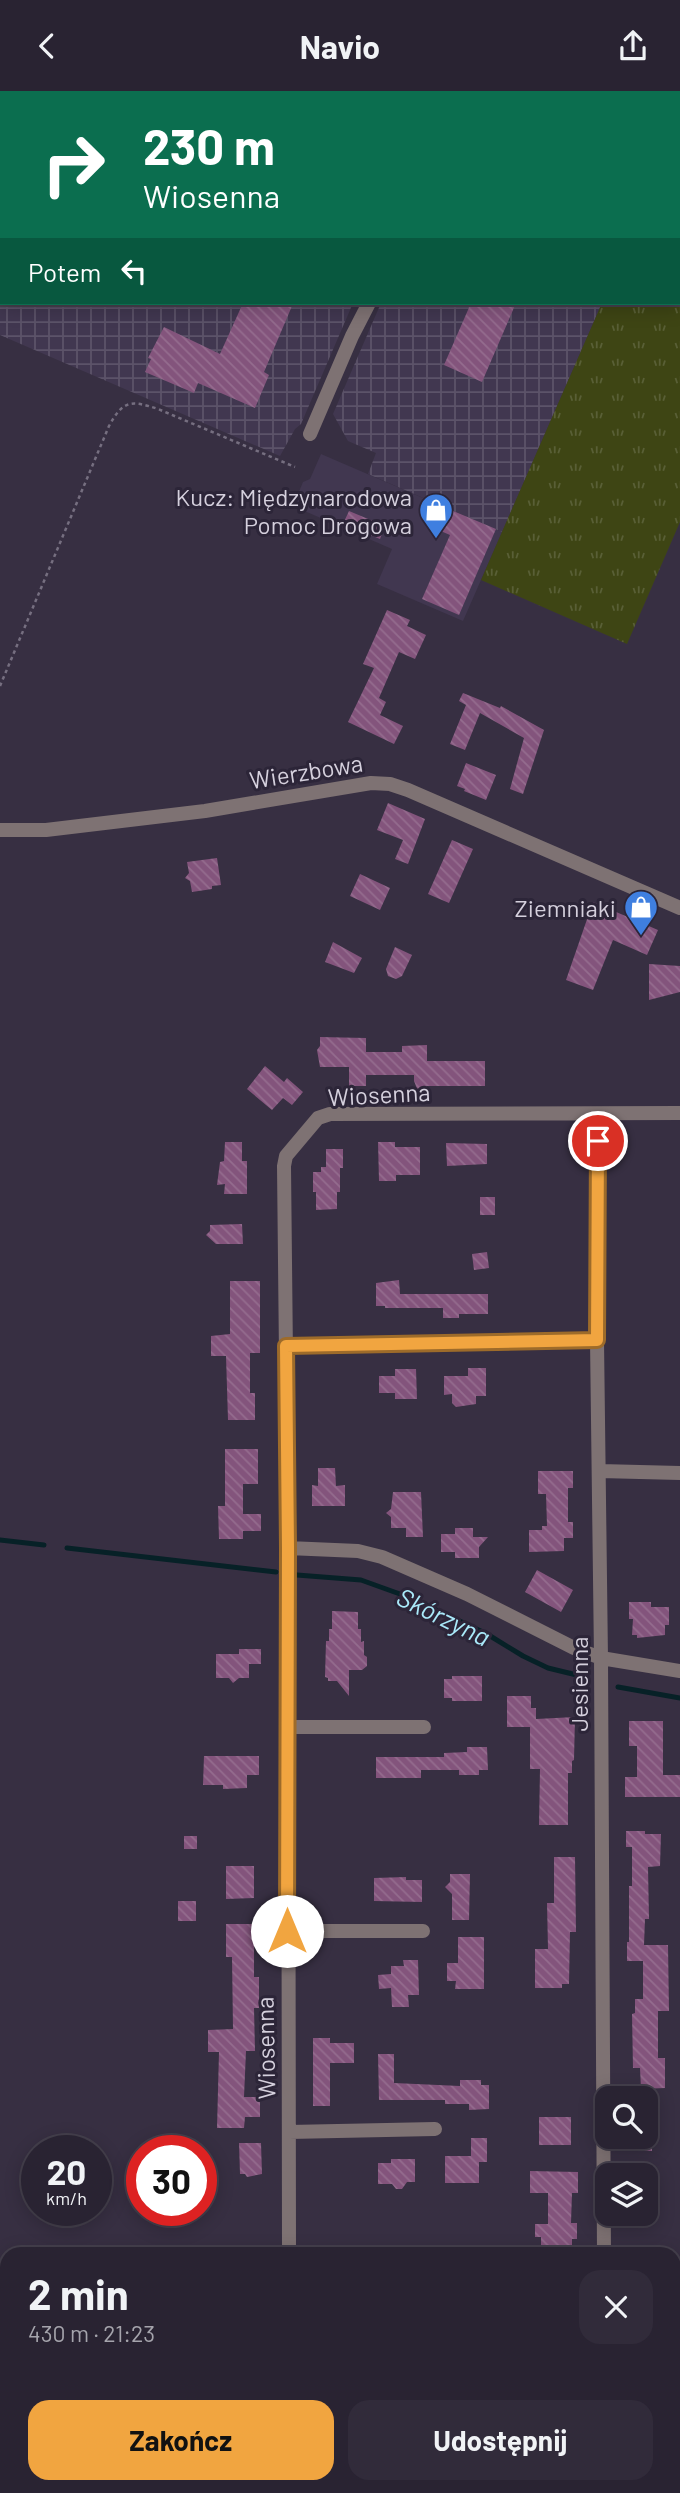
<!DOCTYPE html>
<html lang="pl">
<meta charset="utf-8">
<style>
:root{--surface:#292332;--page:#312b3a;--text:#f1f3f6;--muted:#a5a4ac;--line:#45404d;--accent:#f1a540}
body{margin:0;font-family:Barlow,sans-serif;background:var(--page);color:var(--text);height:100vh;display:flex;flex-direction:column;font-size:26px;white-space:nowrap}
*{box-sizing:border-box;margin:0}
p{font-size:23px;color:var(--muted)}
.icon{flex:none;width:38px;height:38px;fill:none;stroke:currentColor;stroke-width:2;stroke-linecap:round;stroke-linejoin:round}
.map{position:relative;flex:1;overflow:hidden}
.sheet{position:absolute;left:0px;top:2156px;width:681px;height:247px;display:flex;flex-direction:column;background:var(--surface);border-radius:21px 21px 0 0;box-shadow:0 4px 18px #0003,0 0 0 2px var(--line)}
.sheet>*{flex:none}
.banner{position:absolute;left:0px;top:0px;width:681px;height:214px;box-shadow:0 4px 18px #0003,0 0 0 2px var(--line);background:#0b6e4f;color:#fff;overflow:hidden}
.tools{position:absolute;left:595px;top:1995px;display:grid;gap:14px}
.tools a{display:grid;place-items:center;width:63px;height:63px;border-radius:14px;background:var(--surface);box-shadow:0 4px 18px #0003,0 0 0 2px var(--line);font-size:35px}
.speed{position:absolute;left:21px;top:2044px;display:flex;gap:14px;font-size:35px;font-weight:700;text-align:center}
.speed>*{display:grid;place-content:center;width:91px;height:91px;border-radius:50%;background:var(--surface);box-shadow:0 4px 18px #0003,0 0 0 2px var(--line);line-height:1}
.speed small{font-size:18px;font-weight:400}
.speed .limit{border:10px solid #d22;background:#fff;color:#111}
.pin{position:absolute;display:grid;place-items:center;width:60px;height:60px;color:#fff;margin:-30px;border:4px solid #fff;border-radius:50%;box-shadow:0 2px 7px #0007}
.me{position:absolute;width:77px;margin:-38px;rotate:0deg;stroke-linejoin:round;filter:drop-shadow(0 0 5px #0008)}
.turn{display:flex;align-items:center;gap:24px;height:147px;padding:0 28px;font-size:32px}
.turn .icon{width:91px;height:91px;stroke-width:2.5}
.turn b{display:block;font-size:49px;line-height:60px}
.then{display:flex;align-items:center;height:66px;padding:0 28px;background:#0003;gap:14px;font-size:26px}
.round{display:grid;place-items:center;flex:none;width:74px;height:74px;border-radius:21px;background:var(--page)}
.head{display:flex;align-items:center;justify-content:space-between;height:119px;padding:0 28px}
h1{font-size:42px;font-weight:700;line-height:52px}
.cta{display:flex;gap:14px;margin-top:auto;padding:14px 28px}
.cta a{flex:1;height:80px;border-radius:21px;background:var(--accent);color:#111;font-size:28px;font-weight:700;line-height:80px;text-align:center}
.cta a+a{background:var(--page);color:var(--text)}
header{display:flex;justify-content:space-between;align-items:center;height:91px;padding:0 28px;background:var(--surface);font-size:32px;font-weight:700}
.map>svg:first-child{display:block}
.built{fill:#413750}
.industrial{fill:url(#industrial-grid)}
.grass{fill:url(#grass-tufts)}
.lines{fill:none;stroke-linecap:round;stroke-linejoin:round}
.stream{stroke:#072127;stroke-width:5}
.building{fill:url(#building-back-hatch)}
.path{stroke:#766f80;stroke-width:2.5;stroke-dasharray:3.5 3.5;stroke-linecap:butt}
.street{stroke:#7e7273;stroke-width:14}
.secondary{stroke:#a99597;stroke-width:14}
.route-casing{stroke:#9d6b2a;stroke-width:18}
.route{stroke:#f1a540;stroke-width:12}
.labels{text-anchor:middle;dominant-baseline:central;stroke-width:6;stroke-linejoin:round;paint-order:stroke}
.poi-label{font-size:24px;fill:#d5d0dd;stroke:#2c2538;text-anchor:end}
.street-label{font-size:24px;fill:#d5d0dd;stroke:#2c2538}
.water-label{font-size:26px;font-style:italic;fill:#aaeafa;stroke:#2c2538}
</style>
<header><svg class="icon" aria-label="back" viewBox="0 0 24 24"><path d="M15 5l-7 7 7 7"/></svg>Navio<svg class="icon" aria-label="share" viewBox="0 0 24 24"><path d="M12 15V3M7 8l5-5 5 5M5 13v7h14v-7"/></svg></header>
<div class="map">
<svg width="680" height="2402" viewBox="0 0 680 2402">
<defs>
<pattern id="industrial-grid" width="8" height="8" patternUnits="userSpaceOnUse" patternTransform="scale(1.75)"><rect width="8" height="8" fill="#413750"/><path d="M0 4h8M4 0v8" fill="none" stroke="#5c5369"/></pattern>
<pattern id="grass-tufts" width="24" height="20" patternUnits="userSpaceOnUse" patternTransform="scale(1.75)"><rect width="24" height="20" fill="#3e4514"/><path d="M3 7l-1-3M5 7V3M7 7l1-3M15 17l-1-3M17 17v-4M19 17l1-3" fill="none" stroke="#595f36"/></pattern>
<pattern id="building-back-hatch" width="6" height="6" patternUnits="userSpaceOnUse" patternTransform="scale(1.75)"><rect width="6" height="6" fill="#83547c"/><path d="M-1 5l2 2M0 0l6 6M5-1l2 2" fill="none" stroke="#946c8e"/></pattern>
</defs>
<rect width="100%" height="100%" fill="#372f42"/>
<!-- built -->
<path class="built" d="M321,363L502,441L463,530L377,493L392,458L293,415L303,391L310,388Z
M674,2372L680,2373V2402H616V2396H674Z"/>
<!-- industrial -->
<path class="industrial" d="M0,0H444L443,2H2V212H353L301,333L295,338L280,365L0,244Z
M471,0H680V33L679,35V2H471Z
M381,212H602L502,441L368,383L376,362L348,350L333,323Z"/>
<!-- grass -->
<path class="grass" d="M680,33V431L627,553L481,489L602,212H679Z"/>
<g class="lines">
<!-- stream -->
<path class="stream" d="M0,1449L44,1454
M67,1457L276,1481
M297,1484L361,1489L411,1507L487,1543L523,1565L548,1577L585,1586
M618,1596L680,1607"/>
</g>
<!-- building -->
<path class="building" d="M243,212H284L292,215L264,281L269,284L255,317L198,292L194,302L145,281L151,268L148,267L164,236L220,263Z
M471,212H516L482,291L444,274Z
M439,414L496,438L459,524L422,508L450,444L429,435Z
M349,420L385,435L380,448L343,433Z
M387,519L410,529L407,535L426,544L415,568L399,561L379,607L386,611L380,624L403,635L394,653L348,631L374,577L363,573Z
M463,602L500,617L501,615L544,639L523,703L510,698L524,647L480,622L465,659L450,653L466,614L459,610Z
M466,672L496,684L486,709L464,700L465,698L457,695Z
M388,712L425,728L408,773L395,768L403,749L377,739Z
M452,749L473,758L449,812L428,803Z
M217,767L221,794L212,795V798L192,801L190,790L185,787L189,782L187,771Z
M360,783L390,797L380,819L350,805Z
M593,811L658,839L647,864L613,849L593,899L566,889Z
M333,851L362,867L354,882L325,871Z
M395,856L412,864L402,885L396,888L388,885L386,878Z
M649,873L680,875V901L649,909Z
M320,946L366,947V961H402V955L427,954V970H485V995H427V1013H423L414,990V984H366V995H349V976H320L317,959L320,955Z
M265,975L284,991L287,987L303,1001L292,1014L283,1007L272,1019L247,998Z
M225,1051H242V1070H247V1103H224L225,1093L217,1094L220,1071L224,1070Z
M378,1051H395V1056H420V1084H396V1090H379Z
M446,1052L487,1053V1073L447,1075Z
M326,1058H343V1077H340V1101H337V1118L316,1119V1101H313V1081H321V1076H326Z
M480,1106H495V1124H480Z
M242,1133L243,1153H216L206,1144L210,1140V1134Z
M487,1161L489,1177L474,1179L472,1163Z
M399,1189L400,1203H488V1223H459V1227H443V1217H385V1215H376V1192Z
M230,1190H260V1262H250V1302H255V1329H228L226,1265H211V1245L230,1243Z
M468,1277H486V1305H476V1313L456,1316L452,1312V1303L444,1304V1285H468Z
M395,1278H416L417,1308H395V1302H379V1285H395Z
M225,1358H258V1393H243V1423H261V1440H243V1448H219L218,1415H225Z
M318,1377H335L336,1395L345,1394V1415H312V1394L318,1395Z
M538,1380H573V1397H568V1431H573V1447H564V1460L529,1461V1439H542V1435H547L546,1403H538Z
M393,1401H421L423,1446H406V1437H391V1426L386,1422L391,1418Z
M455,1437H473V1446H488L479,1456V1467H455V1461H441V1443H455Z
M537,1479L573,1499L561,1521L525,1501Z
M629,1511H651V1516H669V1534H665V1544L637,1547V1544H632L633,1528H629Z
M332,1520L358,1521V1538H361V1551L364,1550V1564L367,1566V1575L362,1579H349V1605L337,1590H328V1587L325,1586L326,1550H329V1538H332Z
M239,1558H261V1573H249V1587H239L233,1592L229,1587H216V1563H239Z
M452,1585H482V1610H452V1607H444V1588H452Z
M507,1605H531V1617H536V1628L575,1626L574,1669L572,1670V1682H568V1734H539L540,1678H530V1636H507Z
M629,1630H663V1684H680V1706H625V1686H637V1655H629Z
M467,1656H487L488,1679H479V1684H459V1679H421V1687H376V1666H444V1662L467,1661Z
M204,1665H259V1684H247V1697L223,1698V1694H203Z
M626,1740H645V1743H661L660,1775L648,1776L649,1828H645L644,1854H668L669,1920H658V1967H665V1997L641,1998L640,1977H633L632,1923L635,1922V1908H643V1870H627V1851H629V1795H632V1756H626Z
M184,1745H197V1758H184Z
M554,1766H575L576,1841H570L569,1893H562V1897H535V1858H548L547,1812H554Z
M226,1775H254V1807L226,1808Z
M450,1783H470L469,1829H452V1803L445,1796L450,1791Z
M406,1786V1789H422V1811L374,1810V1787Z
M178,1810H196V1830H178Z
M226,1833H254V1886H259V1917H254L255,1960H246L244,2006H260V2026H245L244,2037H217L219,1961H208V1939L233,1938L232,1866H226Z
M458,1846H484V1898H455L456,1890H447V1872H458Z
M403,1869H418L419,1904H408L409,1916H392L391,1897L379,1898L378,1884L391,1883V1875H404Z
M313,1947H330V1952H354V1972H330V2015H313Z
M378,1963H394V1992L460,1995V1989H481V1994H489V2018L469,2019V2013H445V2009H379Z
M539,2026H571V2054H539Z
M634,2046H652V2060H634Z
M471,2047H487V2071H479V2092H445V2065H471Z
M239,2052H261L262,2083L247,2086L245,2083H240Z
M391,2068H415V2091H407L402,2098H396L392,2093H378V2072H391Z
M530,2080L578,2081V2102H572L571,2132H577V2148H572V2163H541V2146H535V2133H548V2102H530Z"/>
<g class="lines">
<!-- path -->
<path class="path" d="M0,595L109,335C123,309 131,309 158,318L295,376
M76,2396L149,2402"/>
<!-- street -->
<path class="street" d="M459,2L460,0
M310,343L352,245L369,212
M0,739H46L205,720L371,692L390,693L408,699L680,817
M599,1023L597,1249L601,1567L604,2163
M286,1255L597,1249
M600,1380L680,1382
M288,1457L358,1460L382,1466L467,1503L574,1557L601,1567L680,1580
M287,1636H424
M287,1840H423
M289,2041L435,2038
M289,2163L288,1457L284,1075L286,1065L318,1027L330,1023L680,1022
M674,2256H680
M288,2402V2396
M603,2402V2396"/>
<!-- secondary -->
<path class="secondary" d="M0,2378H7
M201,2396L271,2402"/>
</g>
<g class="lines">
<!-- route casing -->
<g class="route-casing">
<path id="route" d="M287,1840L288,1457L286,1255L597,1249L598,1050"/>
</g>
<!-- route -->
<use href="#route" class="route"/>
</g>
<!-- icons -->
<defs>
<g id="shop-pin" transform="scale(1.75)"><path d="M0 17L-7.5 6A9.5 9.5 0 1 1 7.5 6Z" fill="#3f7fe0" stroke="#2c2538"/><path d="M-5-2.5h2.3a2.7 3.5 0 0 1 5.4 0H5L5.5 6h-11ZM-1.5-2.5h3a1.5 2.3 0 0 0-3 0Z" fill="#fff"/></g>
</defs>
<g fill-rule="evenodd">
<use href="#shop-pin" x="436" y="419"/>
<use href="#shop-pin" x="641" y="816"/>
</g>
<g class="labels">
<!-- poi labels -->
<g class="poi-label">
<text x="412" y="405">Kucz: Międzynarodowa<tspan x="412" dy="28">Pomoc Drogowa</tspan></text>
<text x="616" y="816">Ziemniaki</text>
</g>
<!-- street labels -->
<g class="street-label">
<text transform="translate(306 680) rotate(-9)">Wierzbowa</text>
<text transform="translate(379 1003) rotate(-3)">Wiosenna</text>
<text transform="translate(578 1593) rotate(-90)">Jesienna</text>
<text transform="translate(265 1957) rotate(-91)">Wiosenna</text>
</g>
<!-- water labels -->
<g class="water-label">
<text transform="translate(444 1525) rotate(26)">Skórzyna</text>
</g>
</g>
</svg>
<div class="tools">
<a><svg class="icon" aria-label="search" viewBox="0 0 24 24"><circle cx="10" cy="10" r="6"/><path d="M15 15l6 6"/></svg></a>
<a><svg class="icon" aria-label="layers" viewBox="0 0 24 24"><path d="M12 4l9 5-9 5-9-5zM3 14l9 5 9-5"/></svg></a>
</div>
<div class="speed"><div>20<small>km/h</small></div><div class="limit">30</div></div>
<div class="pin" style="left:598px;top:1050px;background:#d93025"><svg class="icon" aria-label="arrive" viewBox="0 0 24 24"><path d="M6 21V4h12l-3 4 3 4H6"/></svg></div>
<svg class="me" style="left:287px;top:1840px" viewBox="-20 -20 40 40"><circle r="19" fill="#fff"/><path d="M0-13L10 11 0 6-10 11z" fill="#f1a540"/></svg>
<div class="banner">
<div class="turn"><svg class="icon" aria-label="right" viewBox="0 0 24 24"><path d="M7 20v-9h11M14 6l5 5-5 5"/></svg><div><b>230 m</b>Wiosenna</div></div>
<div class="then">Potem<svg class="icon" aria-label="left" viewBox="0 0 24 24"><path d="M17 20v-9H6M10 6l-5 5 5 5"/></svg></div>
</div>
<section class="sheet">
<div class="head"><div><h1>2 min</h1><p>430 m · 21:23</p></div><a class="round"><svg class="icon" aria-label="close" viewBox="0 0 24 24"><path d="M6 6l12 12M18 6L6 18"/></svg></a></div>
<div class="cta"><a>Zakończ</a><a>Udostępnij</a></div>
</section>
</div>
